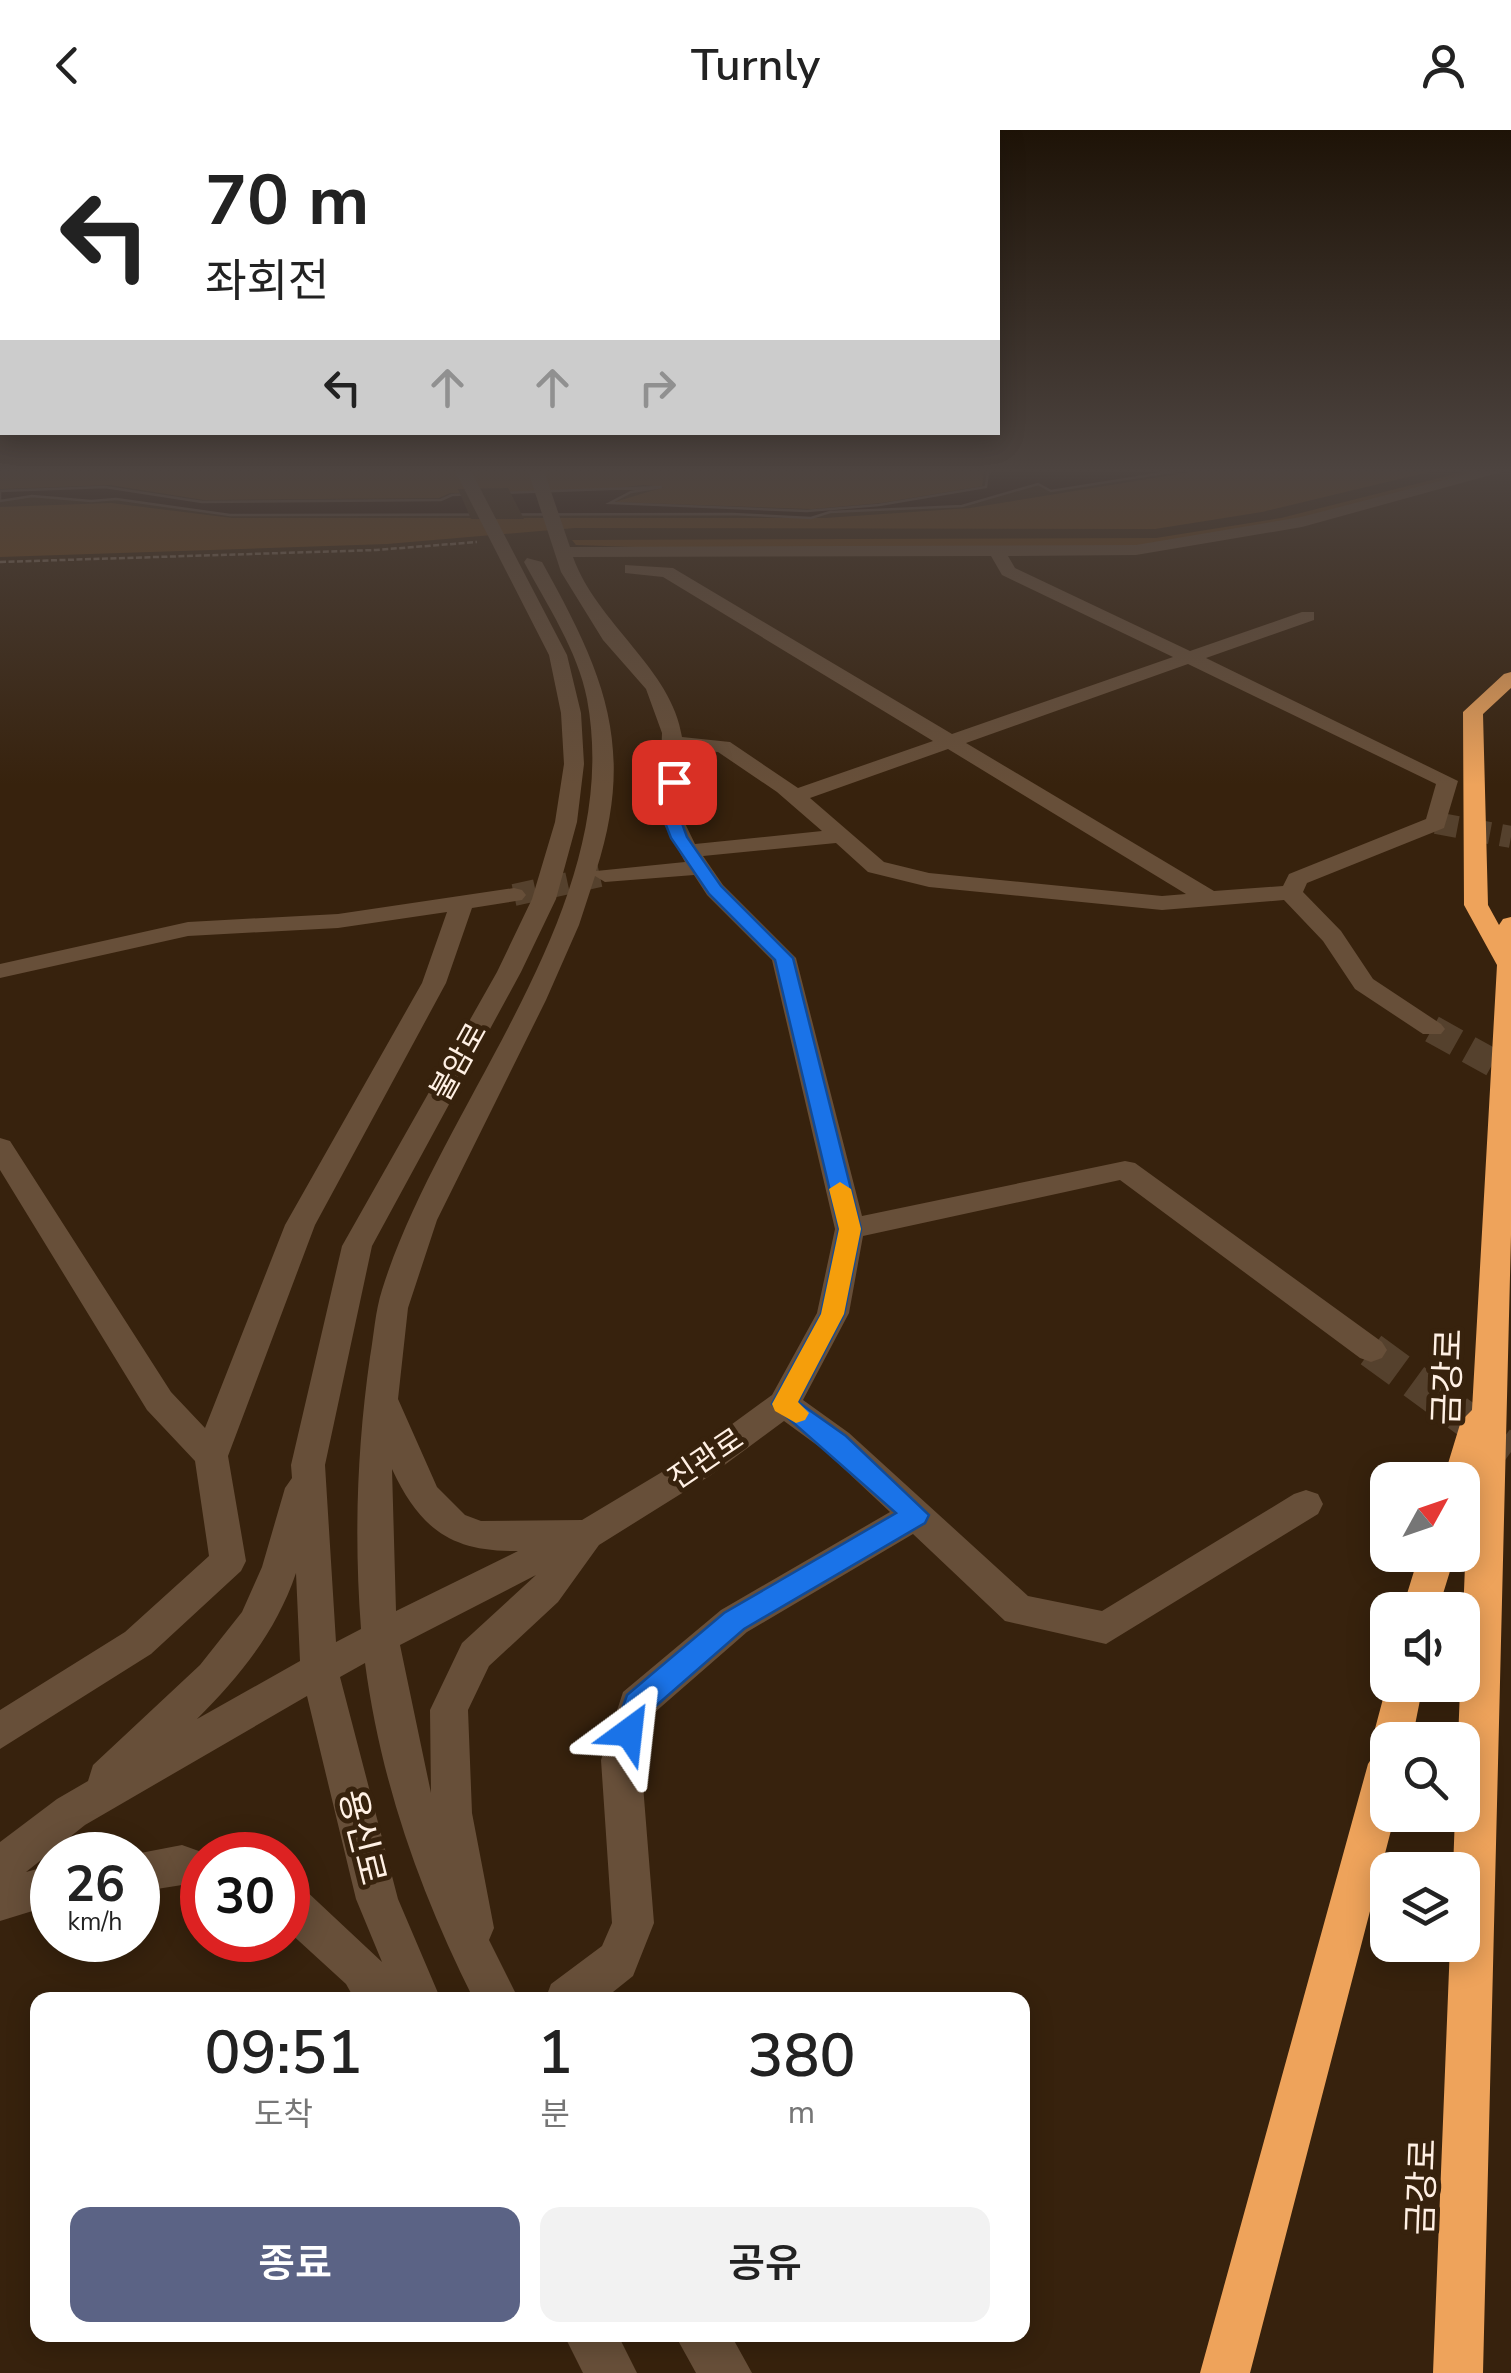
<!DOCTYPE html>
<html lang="ko">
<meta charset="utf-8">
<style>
:root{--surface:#fff;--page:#f2f2f2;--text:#222;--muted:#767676;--accent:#5b6385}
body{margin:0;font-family:"Nunito Sans","Noto Sans KR",sans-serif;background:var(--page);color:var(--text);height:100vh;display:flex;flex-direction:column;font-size:38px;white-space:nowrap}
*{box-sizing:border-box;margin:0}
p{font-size:32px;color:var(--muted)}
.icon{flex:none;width:55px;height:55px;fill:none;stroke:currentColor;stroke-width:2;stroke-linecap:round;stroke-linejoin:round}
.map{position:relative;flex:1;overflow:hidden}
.sheet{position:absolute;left:30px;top:1862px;width:1000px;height:350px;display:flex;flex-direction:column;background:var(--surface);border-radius:20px;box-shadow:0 5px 25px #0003}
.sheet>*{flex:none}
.banner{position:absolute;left:0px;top:0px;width:1000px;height:305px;box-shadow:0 5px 25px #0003;background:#fff;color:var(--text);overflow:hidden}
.needle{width:65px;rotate:50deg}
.fabs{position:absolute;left:1370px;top:1332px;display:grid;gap:20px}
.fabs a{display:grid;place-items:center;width:110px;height:110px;border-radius:20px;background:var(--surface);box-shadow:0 5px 25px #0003;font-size:50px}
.speed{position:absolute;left:30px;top:1702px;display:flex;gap:20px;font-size:50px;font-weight:700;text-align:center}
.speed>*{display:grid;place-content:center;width:130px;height:130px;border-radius:50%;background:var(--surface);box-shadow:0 5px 25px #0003;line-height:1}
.speed small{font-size:25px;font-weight:400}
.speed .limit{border:15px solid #d22;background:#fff;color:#111}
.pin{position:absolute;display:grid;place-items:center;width:85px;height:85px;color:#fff;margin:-42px;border-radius:20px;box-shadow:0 5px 15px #0006}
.me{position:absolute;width:110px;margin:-55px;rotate:30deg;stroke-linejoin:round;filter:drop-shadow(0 0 8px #0008)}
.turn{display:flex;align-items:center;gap:35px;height:210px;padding:0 40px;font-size:45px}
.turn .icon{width:130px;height:130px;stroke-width:2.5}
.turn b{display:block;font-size:70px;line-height:85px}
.lanes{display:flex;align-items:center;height:95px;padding:0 40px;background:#0003;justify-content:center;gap:50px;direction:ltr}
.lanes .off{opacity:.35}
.eta{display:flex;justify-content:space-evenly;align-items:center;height:170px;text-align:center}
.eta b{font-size:60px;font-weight:600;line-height:70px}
.action{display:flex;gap:20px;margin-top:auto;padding:20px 40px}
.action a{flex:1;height:115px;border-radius:20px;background:var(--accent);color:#fff;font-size:40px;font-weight:600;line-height:115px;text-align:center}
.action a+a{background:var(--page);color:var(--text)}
header{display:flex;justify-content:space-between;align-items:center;height:130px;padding:0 40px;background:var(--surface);font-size:45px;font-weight:600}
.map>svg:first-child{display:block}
.green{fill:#673e13}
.water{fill:#1d0800;stroke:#614e44;stroke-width:2.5}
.pier{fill:#37220d}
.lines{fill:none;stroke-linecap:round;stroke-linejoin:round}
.minor-tunnel-far2{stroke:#55412d;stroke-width:22;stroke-dasharray:22 11;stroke-linecap:butt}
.minor-tunnel-far1{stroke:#55412d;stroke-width:28;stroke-dasharray:28 14;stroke-linecap:butt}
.minor-tunnel{stroke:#55412d;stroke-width:35;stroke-dasharray:35 18;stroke-linecap:butt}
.path{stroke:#806d5c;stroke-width:2.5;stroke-dasharray:6 2.5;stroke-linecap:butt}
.minor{fill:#674f39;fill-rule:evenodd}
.highway{fill:#eea35b;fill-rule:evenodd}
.route{fill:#1a73e8;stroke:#114b97;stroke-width:2.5}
.slow{fill:#f59e0b}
.labels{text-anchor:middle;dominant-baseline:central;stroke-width:10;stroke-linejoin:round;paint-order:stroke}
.street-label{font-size:30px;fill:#fff0e4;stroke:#37220d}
.near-street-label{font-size:35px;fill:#fff0e4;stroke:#37220d}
</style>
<header><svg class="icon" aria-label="back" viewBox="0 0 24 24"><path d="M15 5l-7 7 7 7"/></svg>Turnly<svg class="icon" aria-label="person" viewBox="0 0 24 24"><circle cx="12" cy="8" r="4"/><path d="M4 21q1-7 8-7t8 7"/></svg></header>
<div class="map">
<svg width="1511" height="2243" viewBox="0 0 1511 2243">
<rect width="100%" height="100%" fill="#37220d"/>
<!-- green -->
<path class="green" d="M0,341H984L982,356L881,373L812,379L615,372L664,357L644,355L606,359L450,363L439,368L204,370L110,355L0,359Z
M1197,341H1433L1262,382L1155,399L575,398L387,414L0,427V377L111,373L232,388H825L970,378Z
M1467,341H1488L1252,401L1143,417H635L576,415L572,410L1156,408L1281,388Z"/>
<!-- water -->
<path class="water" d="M992,341H1176L1051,361L1038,354L962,376L830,382L811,388L732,384L230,385L116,369L91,371L32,366L0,371V361L105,357L202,372L441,370L452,365L662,357L631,362L610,373L807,381L879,375L986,357L988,342Z"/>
<!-- pier -->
<path class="pier" d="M508,358L524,389H471L458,359Z"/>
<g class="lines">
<!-- minor-tunnel-far2 -->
<path class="minor-tunnel-far2" d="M1436,693L1511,707
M514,765L605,745"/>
<!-- minor-tunnel-far1 -->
<path class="minor-tunnel-far1" d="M1432,899L1511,943"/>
<!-- minor-tunnel -->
<path class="minor-tunnel" d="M1371,1220L1511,1322"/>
<!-- path -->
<path class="path" d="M0,432L376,420L477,412"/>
<!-- minor -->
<path class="minor" d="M455,341H471L567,525L581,583L584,634L577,692L556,769L521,842L372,1116L325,1335L336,1512L361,1499C354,1407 357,1318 370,1227C374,1205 375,1182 382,1160C441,970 626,779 587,569C578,521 547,475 524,432L527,428L542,432C602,540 637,615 596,741L685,732L659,685L662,603L646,559L603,510L561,442L528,341H544L570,417L1136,415L1301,387L1479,341H1505L1302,397L1136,425L1008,426L1015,438L1190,521L1302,482H1314V490L1206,528L1458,651L1444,698L1307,753L1303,762L1341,801L1373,849L1441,894L1445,899L1441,904H1423L1355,859L1323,811L1284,770L1162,780L929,757L868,742L836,713L703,726L723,755L796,828L862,1086L1125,1031L1135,1033L1382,1212L1387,1220L1382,1228L1371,1232L1360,1228L1120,1050L863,1106L849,1183L803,1270L849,1303L1028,1466L1102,1481L1294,1364L1306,1360L1318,1364L1323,1374L1318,1384L1106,1514L1005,1491L913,1404L747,1502L654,1583L641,1630L654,1793L633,1846L603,1870H545L551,1854L602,1816L612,1793L601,1630L623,1562L721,1480L890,1382L825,1321L784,1291L711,1345L599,1415L558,1472L489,1536L468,1580L472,1683L494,1798L489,1810L519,1870H474C420,1762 381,1653 365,1533L340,1547L398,1769L441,1870H355L346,1854L288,1801V1752L303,1758L382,1832L356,1769L307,1566L85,1695L26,1742L52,1735V1775L0,1791V1712L57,1669L88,1651L93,1635L200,1535L242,1482L262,1437L285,1358L292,1348L291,1335L342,1116L497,842L532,769L555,692L564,634L561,583L549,525ZM991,426L1002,445L1173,527L952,604L673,438L625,435V443L663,447L933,611L798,658L730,612L682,607C672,539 597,494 573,427ZM1188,534L1436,654L1426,689L1289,744L1283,756L1214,761L966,613ZM948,619L1186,764L1162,766L929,743L884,732L810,668ZM682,620L718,622L777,662L822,701L695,714L681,685ZM694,745L707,765L772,830L835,1099L817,1183L772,1265L687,1327L582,1390L481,1391L465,1385L437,1357L398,1269L408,1178L437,1090L546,870L579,795L595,746L605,752ZM392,1339C420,1399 451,1422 518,1421L396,1481ZM296,1443L300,1531L197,1589C240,1546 276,1502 296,1443ZM536,1445L462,1513L430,1580L431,1663L400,1515Z
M514,758L522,760L526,765L522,770L472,778L446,853L315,1095L228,1326L246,1431L241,1441L151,1524L0,1619V1580L125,1502L209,1426L195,1331L147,1280L0,1040V1008L10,1011L171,1262L205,1298L285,1095L422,853L447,782L338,798L188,806L0,848V834L188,792L338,784Z
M182,1715L210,1725H202V1762L182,1755L138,1762V1725H130Z
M564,2205H618L637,2243H583Z
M675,2205H731L752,2243H696Z"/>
<!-- highway -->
<path class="highway" d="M1511,542V558L1483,584L1488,775L1499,795L1503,789L1511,787V1105L1483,2243H1433L1450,1815H1462V1740H1453L1455,1685H1462V1610H1458L1468,1361L1462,1363V1350H1443L1461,1291L1472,1280L1497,835L1464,775L1463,582L1504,544Z
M1419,1425H1455L1438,1480H1402Z
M1388,1550V1555H1423L1412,1610H1388V1685H1395L1250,2243H1200L1368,1634L1377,1620L1372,1610Z"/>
</g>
<!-- sky -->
<linearGradient id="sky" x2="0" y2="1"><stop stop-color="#1e1307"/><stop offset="0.52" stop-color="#4d4440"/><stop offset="1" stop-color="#4d4440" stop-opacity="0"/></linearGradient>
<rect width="1511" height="655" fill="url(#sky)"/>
<!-- route -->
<path class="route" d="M668,648L682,652L679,685L687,707L721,756L793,828L861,1099L844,1184L798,1272L846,1306L929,1385L925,1393L744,1499L650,1581L640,1611L629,1615L619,1611L614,1602L627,1565L724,1483L896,1383L772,1274L821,1184L839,1099L775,830L709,764L671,708L662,685Z"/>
<!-- slow -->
<path class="slow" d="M840,1052L851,1059L861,1099L844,1184L798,1272L809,1283L805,1290L796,1293L775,1281L772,1274L821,1184L839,1099L829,1059Z"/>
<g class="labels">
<!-- street labels -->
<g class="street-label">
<text transform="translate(459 932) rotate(-61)">불암로</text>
<text transform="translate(706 1329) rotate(-34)">진관로</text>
</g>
<!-- near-street labels -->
<g class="near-street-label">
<text transform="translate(1448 1247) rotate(-88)">금강로</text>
<text transform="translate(362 1707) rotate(76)">용신로</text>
<text transform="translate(1422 2057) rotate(-88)">금강로</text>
</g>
</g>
</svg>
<div class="fabs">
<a><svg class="needle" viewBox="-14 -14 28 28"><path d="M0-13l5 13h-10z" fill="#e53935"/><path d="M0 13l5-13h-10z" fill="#767676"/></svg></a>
<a><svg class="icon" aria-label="sound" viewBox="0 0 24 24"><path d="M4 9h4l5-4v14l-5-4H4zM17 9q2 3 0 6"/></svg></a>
<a><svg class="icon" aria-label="search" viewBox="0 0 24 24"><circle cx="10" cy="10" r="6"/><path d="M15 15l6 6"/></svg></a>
<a><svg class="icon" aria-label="layers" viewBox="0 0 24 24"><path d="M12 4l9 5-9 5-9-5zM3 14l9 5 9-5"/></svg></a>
</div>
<div class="speed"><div>26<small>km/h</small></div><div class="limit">30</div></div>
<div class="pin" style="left:674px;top:652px;background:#d93025"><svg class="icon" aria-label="arrive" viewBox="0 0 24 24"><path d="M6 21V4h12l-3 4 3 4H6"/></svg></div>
<svg class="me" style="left:629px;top:1602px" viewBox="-20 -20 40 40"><path d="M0-17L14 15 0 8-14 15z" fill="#1a73e8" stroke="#fff" stroke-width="4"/></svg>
<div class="banner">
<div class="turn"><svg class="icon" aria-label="left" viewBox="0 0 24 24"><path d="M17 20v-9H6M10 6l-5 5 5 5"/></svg><div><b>70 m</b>좌회전</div></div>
<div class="lanes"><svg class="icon" aria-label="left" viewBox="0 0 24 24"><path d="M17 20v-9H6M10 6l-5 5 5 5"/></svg><svg class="icon off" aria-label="ahead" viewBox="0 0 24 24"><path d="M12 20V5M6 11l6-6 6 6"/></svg><svg class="icon off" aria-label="ahead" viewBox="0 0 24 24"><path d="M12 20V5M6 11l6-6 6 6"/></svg><svg class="icon off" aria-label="right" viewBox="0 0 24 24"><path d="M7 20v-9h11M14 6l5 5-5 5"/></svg></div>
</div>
<section class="sheet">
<div class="eta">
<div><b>09:51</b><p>도착</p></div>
<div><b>1</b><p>분</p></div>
<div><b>380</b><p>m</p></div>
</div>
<div class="action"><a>종료</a><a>공유</a></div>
</section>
</div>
